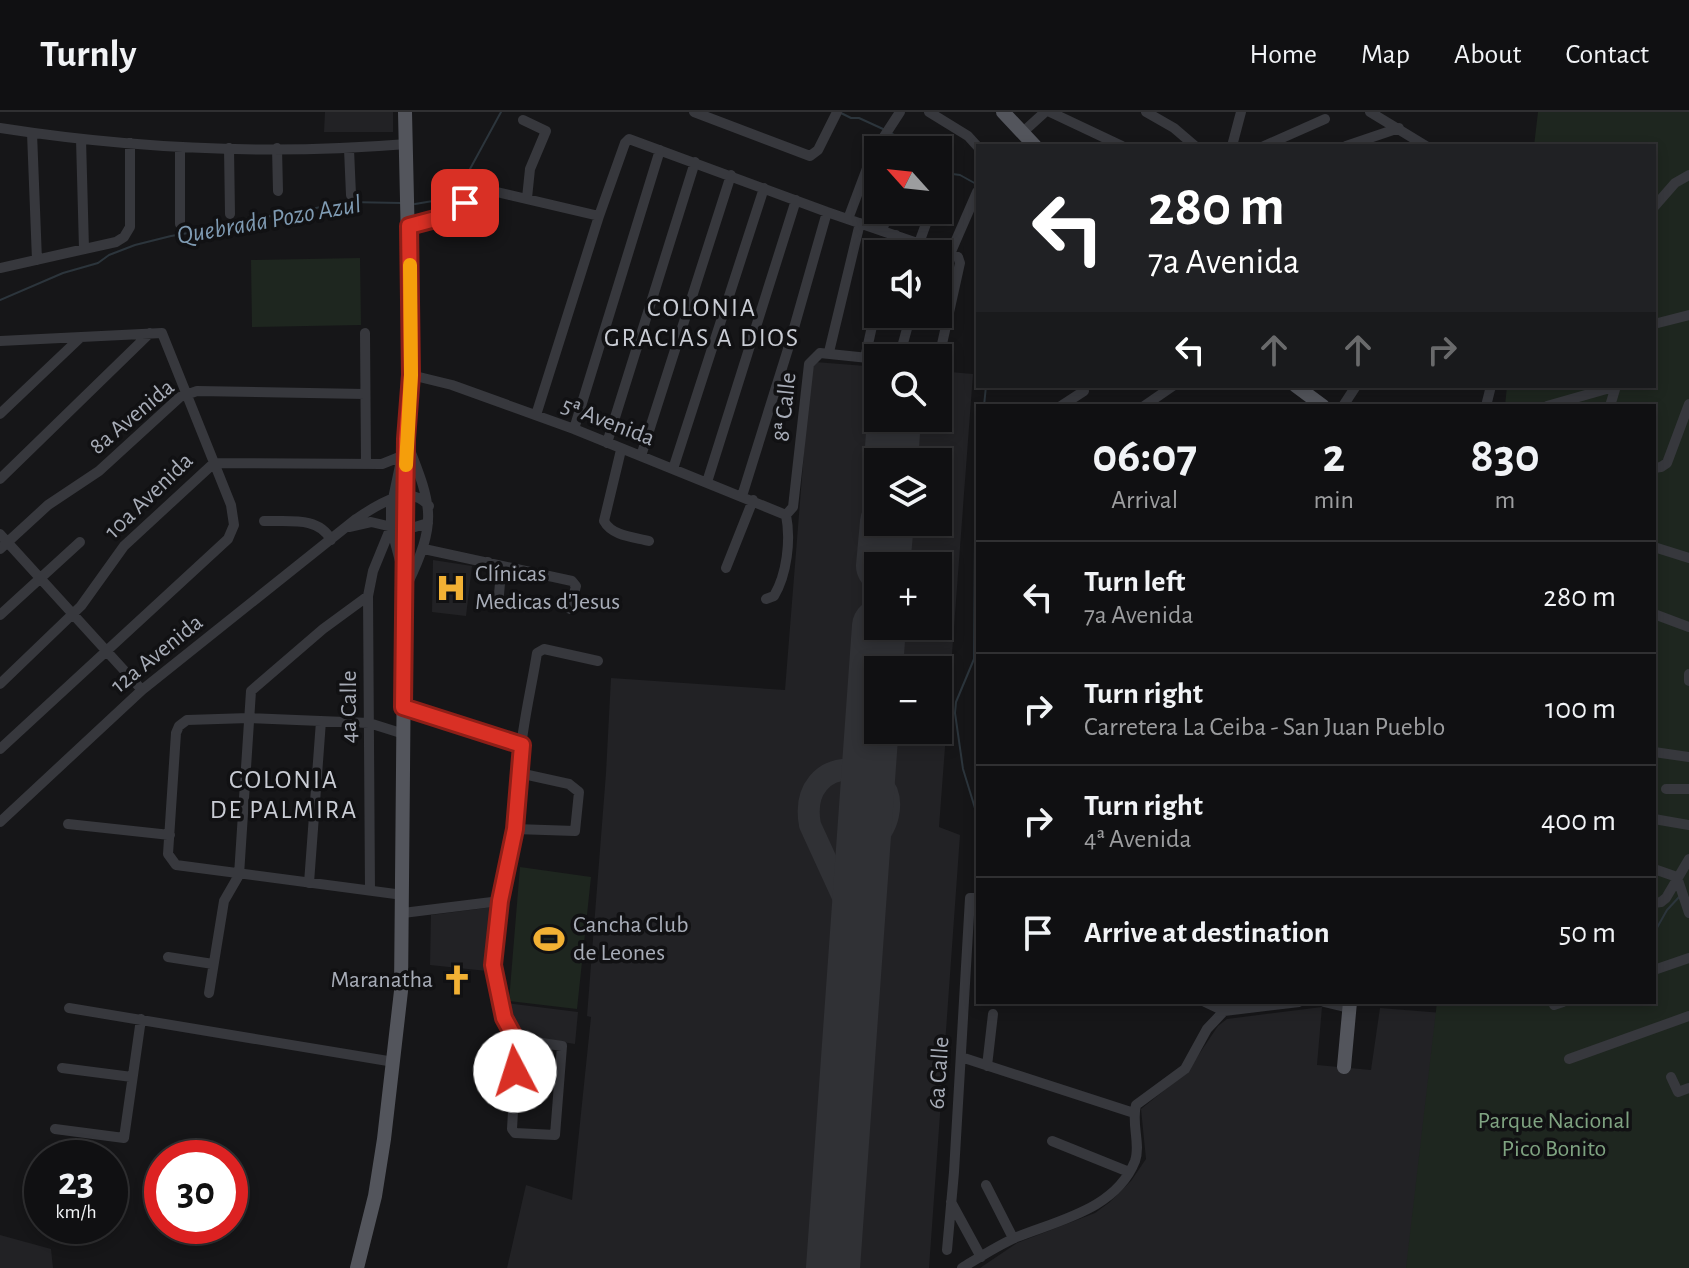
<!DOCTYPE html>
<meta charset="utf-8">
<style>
:root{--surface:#101012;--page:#19191b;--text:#f1f3f6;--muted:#9c9d9f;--line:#303032}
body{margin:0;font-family:"Alegreya Sans",sans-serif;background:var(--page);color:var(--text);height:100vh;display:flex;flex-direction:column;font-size:30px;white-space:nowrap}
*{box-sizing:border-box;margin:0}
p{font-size:26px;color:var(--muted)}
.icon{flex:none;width:44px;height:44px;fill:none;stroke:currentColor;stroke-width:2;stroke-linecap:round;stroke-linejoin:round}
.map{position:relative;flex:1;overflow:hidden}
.drawer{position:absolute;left:976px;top:292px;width:680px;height:600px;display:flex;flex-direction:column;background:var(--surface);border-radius:0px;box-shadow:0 4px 12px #0003,0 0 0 2px var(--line)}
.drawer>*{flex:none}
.top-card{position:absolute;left:976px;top:32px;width:680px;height:244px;border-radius:0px;box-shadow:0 4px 12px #0003,0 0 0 2px var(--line);background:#202124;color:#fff;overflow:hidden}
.needle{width:52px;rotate:297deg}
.fabs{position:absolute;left:864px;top:24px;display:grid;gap:16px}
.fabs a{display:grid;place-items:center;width:88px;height:88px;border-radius:0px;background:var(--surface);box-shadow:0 4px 12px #0003,0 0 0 2px var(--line);font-size:40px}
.speed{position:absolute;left:24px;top:1028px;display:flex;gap:16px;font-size:40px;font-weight:700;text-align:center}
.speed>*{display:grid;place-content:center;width:104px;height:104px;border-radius:50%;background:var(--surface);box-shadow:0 4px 12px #0003,0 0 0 2px var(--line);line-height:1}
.speed small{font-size:20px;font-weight:400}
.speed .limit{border:12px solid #d22;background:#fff;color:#111}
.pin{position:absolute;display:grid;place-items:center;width:68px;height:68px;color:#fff;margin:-34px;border-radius:16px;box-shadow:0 4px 12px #0006}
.me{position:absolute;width:88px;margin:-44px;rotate:355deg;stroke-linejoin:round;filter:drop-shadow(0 0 6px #0008)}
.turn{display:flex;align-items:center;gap:28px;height:168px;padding:0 40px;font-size:36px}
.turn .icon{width:104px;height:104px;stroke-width:2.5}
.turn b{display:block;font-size:56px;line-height:68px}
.lanes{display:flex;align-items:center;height:76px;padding:0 40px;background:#0003;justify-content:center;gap:40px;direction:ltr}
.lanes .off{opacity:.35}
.eta{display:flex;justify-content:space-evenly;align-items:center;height:136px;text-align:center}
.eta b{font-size:48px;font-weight:700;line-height:56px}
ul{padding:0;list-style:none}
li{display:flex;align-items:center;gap:24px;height:112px;padding:0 40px;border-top:2px solid var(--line)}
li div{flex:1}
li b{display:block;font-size:30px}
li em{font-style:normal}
header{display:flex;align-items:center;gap:48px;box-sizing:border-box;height:112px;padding:0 40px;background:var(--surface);border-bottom:2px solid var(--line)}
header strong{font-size:38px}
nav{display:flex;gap:44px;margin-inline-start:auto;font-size:28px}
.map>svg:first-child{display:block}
.built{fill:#222225;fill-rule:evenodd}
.green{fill:#1e261f}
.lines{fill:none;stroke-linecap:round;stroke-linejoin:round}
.stream{stroke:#2c353c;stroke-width:2}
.taxiway{stroke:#303135;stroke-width:22}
.runway{stroke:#303135;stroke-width:54}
.minor{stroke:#37383d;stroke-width:10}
.major{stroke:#53555c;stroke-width:14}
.route-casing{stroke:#8d1f18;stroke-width:20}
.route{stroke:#d93025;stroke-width:14}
.slow{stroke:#f59e0b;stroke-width:14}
.labels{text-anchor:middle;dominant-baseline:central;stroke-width:7;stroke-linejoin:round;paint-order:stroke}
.street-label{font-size:24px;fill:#a8adb8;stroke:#111113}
.poi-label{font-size:24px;fill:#a8adb8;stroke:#111113;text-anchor:start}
.park-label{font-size:24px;fill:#7fa381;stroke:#111113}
.water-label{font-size:26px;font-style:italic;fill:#7f9bb3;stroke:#111113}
.neighbourhood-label{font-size:26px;letter-spacing:2px;fill:#c9ccd4;stroke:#111113}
</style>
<header>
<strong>Turnly</strong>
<nav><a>Home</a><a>Map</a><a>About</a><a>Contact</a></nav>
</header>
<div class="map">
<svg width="1689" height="1156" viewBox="0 0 1689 1156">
<rect width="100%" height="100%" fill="#161618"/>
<!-- built -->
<path class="built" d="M325,0H393V20H324Z
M815,250L878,255V306H938V259L973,262L939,715L960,723L929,1156H507L526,1073L572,1088L591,905L587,904L606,661L611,566L785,578L811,252ZM878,350H938V410H878ZM878,454H938V514H878ZM878,558H938V618H878Z
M433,448L472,454L466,504L432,500Z
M493,795L487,859L430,853L431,803Z
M506,891L578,900L575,932L518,923L507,902Z
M1322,895L1317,953L1371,958L1380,896L1518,907L1689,1126V1156H980L1017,1131L1095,1101L1110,1090L1131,1069L1146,1047L1141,997L1187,960L1218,914L1227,907Z
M0,1123L51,1137L53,1156H0Z"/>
<!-- green -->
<path class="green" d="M1538,0H1689V1156H1406L1437,890H1654V294H1505L1507,274H1654V34H1534Z
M360,146L361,213L252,215L251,148Z
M520,755L591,765L577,897L509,889Z"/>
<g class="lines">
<!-- stream -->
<path class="stream" d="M841,1L851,6H859L883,17
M892,22L904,28L913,38
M938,60L960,63L978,73
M415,92L439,88L464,68L501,0
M0,188L63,161L98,151L109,143L135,133L171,124L228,114L249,106L273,104L348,90L401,91
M978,214V226
M984,294L986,274
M978,372L975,428L974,547L956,590L955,601L963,657L978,706
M1654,821L1667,798L1680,784"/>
<!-- taxiway -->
<path class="taxiway" d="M856,826L854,809L810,713C796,637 901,644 888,703C885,719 871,733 862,746"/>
<!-- runway -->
<path class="runway" d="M891,350L894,306
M883,454L887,410
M833,1156L879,514"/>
<!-- minor -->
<path class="minor" d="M694,0L810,44L818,38L837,0
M929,0L968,24L978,35
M1050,0L1122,34
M1146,0L1174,16L1195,34
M1370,0L1426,34
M523,8L546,19L530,57L527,86
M0,16C134,37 272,43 407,32
M1023,20L1045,0
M32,21L37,148
M81,27L84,137
M1232,34L1241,0
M1264,34L1325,7
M1346,34L1399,16
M180,35V112
M229,36L230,102
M277,36L278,79
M349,37L351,83
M938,77V76
M1654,95L1675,71L1689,63
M848,107L872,43L900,0
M409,114L454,102L477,79L484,77L599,104
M882,119L889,98
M919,131L931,98
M891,142L896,123
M950,142L977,80
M0,156L116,130L124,125L130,115V31
M1654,212L1689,203
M365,221L366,351
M0,229L162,221L231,393L234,413L228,427L0,637
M829,240L860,111
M865,246L878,187
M899,246L911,202
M411,263L452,273L574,317L786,403
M1061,294L1084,279
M1144,294L1173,274
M1343,294L1356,274
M1486,294L1491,274
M1547,294L1617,274
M1610,294L1616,274
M0,302L81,225
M536,303L599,104L625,31L629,27L827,100L958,145L960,151L938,250
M574,317L660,38
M607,331L695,50
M621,338L604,409C612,424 633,425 649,429
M641,344L731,63
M1654,356L1661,355L1667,351L1689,292
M673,357L764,76
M0,367L150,221
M707,370L796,88
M742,384L788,237L827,100
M264,409C288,410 319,404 331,428
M349,415L371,410L405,418L428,411
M0,422L142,578
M1654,435L1689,446
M0,437L48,393L99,359L180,285L197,279L365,282
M424,437L572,469L576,474L570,497
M488,450L500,471L498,494
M401,453L391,415V396L402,344
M726,456L753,388
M407,473C437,410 433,396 408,333
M766,487L774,484C787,462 791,428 786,403L793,395L809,252L820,241L878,247
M1654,502L1689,515
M0,503L80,430
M1689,562V569
M0,572L81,494L124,434L214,351L382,352L402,344
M403,595L522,633
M1654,640L1689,645
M1666,677H1689
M1654,707L1689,713
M0,710L142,578L356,407C376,394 409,370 429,394
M68,712L170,723
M515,717L575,719L579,680L569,672L519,661
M1654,757L1677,765
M1677,765L1689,801
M309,771L321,609
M370,778L368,484L373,459L391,415
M403,783L176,753L168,742L176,621L179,614L187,608L249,606L369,611L404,622
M1654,791L1661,790L1666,786L1689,747
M403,801L500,789
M168,845L213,852
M1654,858L1689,846
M209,881L224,789L239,763L251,579L323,517L368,484
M1205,890L1224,899
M1324,890L1349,896
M1554,893L1563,890
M69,896L394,950
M1224,899L1299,890
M515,927L562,934L555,1023L515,1021L512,1017L517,930C472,851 506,797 515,717C517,697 518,676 519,656C521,618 531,579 537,541L544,537L598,549
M961,945L1134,1001
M1569,947L1689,904
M987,954L993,902
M62,956L132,965
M1671,965L1678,980L1689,976
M55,1017L124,1026L141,907
M1052,1029L1129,1060
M986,1073L1013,1126
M951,1090L981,1145
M947,1138L954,1060L970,786H978
M962,1156C980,1145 998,1133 1017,1125C1059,1108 1116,1097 1135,1049C1141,1032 1131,1012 1136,993L1185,957L1207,917L1224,899"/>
<!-- major -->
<path class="major" d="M1003,0L1035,34
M1296,274L1323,294
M1344,955L1350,890
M357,1156L375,1084L384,1027L401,879L406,327L411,263L405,0"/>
</g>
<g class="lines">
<!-- route casing -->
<g class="route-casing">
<path id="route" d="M465,91L454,102L409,114L411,263L406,327L403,595L522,633L515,717L500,789L493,853L504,906L517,930L515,959"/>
</g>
<!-- route -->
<use href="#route" class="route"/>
<!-- slow -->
<path class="slow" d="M406,353L411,263L410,153"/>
</g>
<!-- icons -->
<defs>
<g id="hospital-bare" transform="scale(2.4)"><path d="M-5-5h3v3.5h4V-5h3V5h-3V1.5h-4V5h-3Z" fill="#f2b134" stroke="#111113" stroke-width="2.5" paint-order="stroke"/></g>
<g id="stadium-bare" transform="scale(2.4)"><path d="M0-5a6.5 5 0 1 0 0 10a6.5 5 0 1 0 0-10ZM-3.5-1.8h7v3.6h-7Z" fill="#f2b134" stroke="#111113" stroke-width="2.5" paint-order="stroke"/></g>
<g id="church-bare" transform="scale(2.4)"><path d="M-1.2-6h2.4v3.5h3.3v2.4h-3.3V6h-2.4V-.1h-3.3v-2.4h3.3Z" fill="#f2b134" stroke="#111113" stroke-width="2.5" paint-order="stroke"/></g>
</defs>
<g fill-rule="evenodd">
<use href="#hospital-bare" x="451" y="476"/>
<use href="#stadium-bare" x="549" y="827"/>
<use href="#church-bare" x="457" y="868"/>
</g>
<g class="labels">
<!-- street labels -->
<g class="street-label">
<text transform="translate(785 295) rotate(-84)">8ª Calle</text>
<text transform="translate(132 305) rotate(-40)">8a Avenida</text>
<text transform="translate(608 310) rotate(21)">5ª Avenida</text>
<text transform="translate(149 384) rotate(-44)">10a Avenida</text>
<text transform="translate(157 542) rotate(-39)">12a Avenida</text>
<text transform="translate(349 595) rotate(-90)">4a Calle</text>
<text transform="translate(939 961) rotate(-86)">6a Calle</text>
</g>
<!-- poi labels -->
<g class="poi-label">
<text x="475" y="462">Clínicas<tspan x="475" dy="28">Medicas d'Jesus</tspan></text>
<text x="573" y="813">Cancha Club<tspan x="573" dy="28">de Leones</tspan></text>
<text x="433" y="868" text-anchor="end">Maranatha</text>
</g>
<!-- park labels -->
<g class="park-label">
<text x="1554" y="1009">Parque Nacional<tspan x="1554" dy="28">Pico Bonito</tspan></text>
</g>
<!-- water labels -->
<g class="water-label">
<text transform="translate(269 108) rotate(-10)">Quebrada Pozo Azul</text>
</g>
<!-- neighbourhood labels -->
<g class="neighbourhood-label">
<text x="702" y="196">COLONIA<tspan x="702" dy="30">GRACIAS A DIOS</tspan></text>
<text x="284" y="668">COLONIA<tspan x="284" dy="30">DE PALMIRA</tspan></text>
</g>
</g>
</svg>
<div class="fabs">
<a><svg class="needle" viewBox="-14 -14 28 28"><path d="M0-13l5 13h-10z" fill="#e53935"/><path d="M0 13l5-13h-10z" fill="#9c9d9f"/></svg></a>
<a><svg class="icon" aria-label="sound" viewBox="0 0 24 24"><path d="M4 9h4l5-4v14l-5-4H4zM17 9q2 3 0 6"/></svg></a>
<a><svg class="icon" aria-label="search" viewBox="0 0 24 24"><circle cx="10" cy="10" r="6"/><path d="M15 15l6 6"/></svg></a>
<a><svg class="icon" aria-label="layers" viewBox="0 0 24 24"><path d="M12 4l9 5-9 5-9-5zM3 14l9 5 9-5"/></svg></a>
<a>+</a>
<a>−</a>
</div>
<div class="speed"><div>23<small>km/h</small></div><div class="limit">30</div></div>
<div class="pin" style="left:465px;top:91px;background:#d93025"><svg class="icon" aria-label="arrive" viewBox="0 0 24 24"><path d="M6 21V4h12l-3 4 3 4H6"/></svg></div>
<svg class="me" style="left:515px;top:959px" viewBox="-20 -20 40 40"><circle r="19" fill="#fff"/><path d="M0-13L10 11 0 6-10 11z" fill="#d93025"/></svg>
<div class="top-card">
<div class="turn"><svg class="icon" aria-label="left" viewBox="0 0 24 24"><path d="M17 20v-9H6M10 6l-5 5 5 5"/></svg><div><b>280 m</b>7a Avenida</div></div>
<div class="lanes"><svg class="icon" aria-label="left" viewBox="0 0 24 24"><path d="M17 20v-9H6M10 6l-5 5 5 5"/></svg><svg class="icon off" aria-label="ahead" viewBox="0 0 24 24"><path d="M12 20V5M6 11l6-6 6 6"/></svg><svg class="icon off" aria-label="ahead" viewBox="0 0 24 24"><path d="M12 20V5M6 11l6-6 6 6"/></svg><svg class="icon off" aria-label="right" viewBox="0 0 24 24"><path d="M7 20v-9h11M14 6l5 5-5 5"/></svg></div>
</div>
<section class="drawer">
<div class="eta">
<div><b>06:07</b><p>Arrival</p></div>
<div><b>2</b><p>min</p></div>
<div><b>830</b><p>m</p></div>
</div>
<ul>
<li><svg class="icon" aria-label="left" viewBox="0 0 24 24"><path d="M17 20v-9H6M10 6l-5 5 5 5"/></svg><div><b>Turn left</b><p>7a Avenida</p></div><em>280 m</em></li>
<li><svg class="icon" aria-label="right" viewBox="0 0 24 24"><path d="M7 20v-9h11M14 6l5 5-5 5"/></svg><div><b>Turn right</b><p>Carretera La Ceiba - San Juan Pueblo</p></div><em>100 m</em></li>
<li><svg class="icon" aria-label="right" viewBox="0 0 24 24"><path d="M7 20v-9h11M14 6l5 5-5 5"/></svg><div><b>Turn right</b><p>4ª Avenida</p></div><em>400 m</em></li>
<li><svg class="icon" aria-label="arrive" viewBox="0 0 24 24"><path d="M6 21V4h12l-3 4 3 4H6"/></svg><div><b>Arrive at destination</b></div><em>50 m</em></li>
</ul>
</section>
</div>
